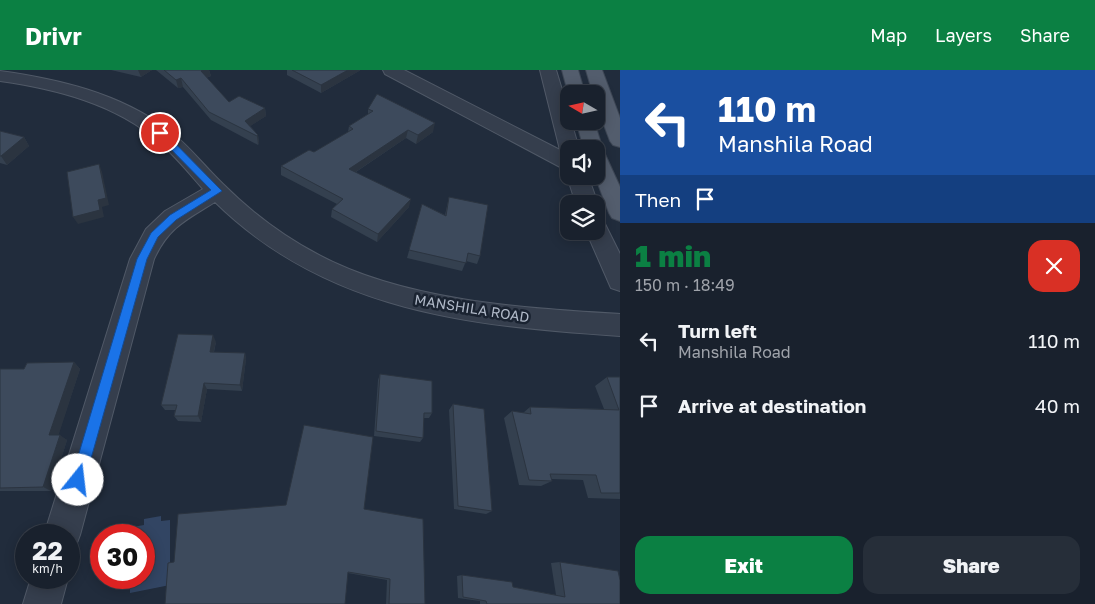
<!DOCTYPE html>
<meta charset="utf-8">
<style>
:root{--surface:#19212d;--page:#262e39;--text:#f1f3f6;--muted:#9fa3aa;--line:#373e49;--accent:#0b8043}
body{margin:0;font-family:"Golos Text",sans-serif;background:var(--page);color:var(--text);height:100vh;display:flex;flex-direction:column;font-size:19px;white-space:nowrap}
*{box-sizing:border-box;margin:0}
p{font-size:16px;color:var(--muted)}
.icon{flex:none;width:28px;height:28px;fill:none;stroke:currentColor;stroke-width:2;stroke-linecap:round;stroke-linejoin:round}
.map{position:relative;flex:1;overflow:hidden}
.panel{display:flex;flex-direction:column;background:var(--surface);width:475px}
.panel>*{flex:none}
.guide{background:#1a4fa0;color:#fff;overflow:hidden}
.needle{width:32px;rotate:279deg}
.buttons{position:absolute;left:560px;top:15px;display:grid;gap:10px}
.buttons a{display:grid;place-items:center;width:45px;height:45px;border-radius:10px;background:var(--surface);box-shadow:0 2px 12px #0003,0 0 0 1px var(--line);font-size:25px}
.speed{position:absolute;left:15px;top:454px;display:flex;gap:10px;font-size:25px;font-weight:700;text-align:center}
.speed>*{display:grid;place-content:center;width:65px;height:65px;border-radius:50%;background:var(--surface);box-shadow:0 2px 12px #0003,0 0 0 1px var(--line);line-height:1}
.speed small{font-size:12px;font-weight:400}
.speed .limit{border:8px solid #d22;background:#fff;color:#111}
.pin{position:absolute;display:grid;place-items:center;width:42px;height:42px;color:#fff;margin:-21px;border:2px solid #fff;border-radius:50%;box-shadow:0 1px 5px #0007}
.me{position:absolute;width:55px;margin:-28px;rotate:16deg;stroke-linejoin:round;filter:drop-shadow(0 0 4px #0008)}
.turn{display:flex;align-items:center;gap:18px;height:105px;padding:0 15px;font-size:22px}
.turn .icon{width:65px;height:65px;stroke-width:2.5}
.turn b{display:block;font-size:35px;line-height:42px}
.then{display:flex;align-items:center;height:48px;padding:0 15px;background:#0003;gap:10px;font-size:19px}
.round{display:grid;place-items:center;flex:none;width:52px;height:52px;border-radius:15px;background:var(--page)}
.head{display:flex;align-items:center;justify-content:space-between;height:85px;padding:0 15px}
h1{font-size:30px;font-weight:800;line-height:38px;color:var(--accent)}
.primary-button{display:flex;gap:10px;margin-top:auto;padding:10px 15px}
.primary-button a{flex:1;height:58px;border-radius:15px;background:var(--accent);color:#fff;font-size:20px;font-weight:800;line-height:58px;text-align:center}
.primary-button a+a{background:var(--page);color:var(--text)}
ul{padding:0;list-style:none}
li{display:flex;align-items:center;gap:15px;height:65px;padding:0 15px}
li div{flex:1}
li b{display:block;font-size:19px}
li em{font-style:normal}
header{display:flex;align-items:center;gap:30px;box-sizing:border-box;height:70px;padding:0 25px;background:var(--accent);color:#fff}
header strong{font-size:24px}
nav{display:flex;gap:28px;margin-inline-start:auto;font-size:18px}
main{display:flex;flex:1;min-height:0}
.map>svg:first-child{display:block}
.water{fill:#324563}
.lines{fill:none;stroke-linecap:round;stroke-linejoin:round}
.street-casing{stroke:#505967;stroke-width:2}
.primary-casing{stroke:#3e4755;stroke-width:2}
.street{fill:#353e4d;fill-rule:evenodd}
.primary{fill:#535d6d;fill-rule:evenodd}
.wall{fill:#34404f}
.shaded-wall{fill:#2b3440}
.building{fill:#3d4a5c;stroke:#2b3440}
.route{fill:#1a73e8;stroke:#114b97}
.labels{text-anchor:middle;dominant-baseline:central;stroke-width:5;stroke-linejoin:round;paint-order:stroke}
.street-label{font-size:14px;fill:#b0b9c8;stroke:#1a2331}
</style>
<header>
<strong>Drivr</strong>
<nav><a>Map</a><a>Layers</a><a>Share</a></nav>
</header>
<main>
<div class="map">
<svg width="620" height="534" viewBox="0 0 620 534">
<rect width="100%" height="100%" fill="#212c3c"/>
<!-- water -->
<path class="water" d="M161,446V451L170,450V515L130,523V508H144V465H132L133,457L144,455V449Z"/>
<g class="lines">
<!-- street casing -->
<g class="street-casing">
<path id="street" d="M383,0H404L560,80L540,0H556L569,43V51H571L579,79H569V99L562,98L385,4Z
M0,1C58,9 119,23 167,59C188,74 204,96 223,114C251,142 283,166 317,184C404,231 523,238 620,244V266C471,256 327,242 215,132C186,150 169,157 154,189L80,465L75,478L69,480V465H44L130,189L146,159L165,141L203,119C189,103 175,86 159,72C116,34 56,19 0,11Z
M569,103V106H588L598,134L596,137V134H576L567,106Z
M596,150L604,152L620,184V221L611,218L586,161H596Z
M31,508H68L61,534H23Z"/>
</g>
<!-- primary casing -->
<g class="primary-casing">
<path id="primary" d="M562,0H578L585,24H569V26Z
M586,0H602L620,48V77L613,75L610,71L596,34V24H593Z
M576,51H594L603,80L620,117V151L612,148L609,143L595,106L596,79H584Z"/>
</g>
<!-- street -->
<use href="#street" class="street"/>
<!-- primary -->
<use href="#primary" class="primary"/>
</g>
<!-- wall -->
<path class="wall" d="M111,0H152L141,7Z
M156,0H209L211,6L206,8L229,32L265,38L266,46L250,56L258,65L259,73L258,75L211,50L183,17L178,18Z
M287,0H360L359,1L321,23L287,5Z
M368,39L433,62L416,74L406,68L356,102L409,137L377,172L331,147L332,139L337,134L281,105V96L314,82L348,62L349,56L368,44Z
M0,61L24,67L29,76L7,95L0,93Z
M449,127L480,186L477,194L466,191L462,201L407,188L422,134L445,145Z
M216,272L214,282L245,283L246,289L242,321L207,319L201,352L178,351L174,346L175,340H165L161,335Z
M74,292L80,299L58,365L67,370L51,421H0V299H24Z
M380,304L432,343L429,348H424L423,368L420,372L374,366L378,310Z
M607,307H620V429L588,428L583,410L551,409L552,411L541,416L519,415L504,348L512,341L523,343L530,337L604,339L595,316Z
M453,334L492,441L486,444L454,439L449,340Z
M364,439L425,534H386L387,510L348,503L174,492Z
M560,492L620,534H480V531L458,528L457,506L462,505L513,517L556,525L551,493Z"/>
<!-- shaded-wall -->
<path class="shaded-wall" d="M138,0H152L141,7Z
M203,0H209L211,6L202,9L201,1Z
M348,0H360L359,1L321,23V15Z
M181,8L183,17L178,18L176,10Z
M265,38L266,46L246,59L245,51Z
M435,53L433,62L416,74L418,65Z
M408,60L406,68L348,107L349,99Z
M258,65L259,73L258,75L257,66Z
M24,67L29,76L7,95L1,86Z
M99,94L102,102L109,135L102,137L104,147L78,154L73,147L98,130Z
M411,129L409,137L377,172L378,164Z
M213,265L216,272L212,288L210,282Z
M245,283L246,289L242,321L240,315Z
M74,292L80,299L57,370L49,365Z
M204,313L207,319L201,352L198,346Z
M60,365L67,370L51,421L43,417Z"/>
<!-- building -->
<path class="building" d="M164,0H203L201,1L229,32L239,26L265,38L245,51L258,65L257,66L209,42L181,8L176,10Z
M292,0H348L321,15Z
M377,24L435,53L418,65L408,60L349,99L411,129L378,164L332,139L343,129L281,96L309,80L314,82L353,59L349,56L373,41L368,39Z
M0,61L24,67L1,86H0Z
M99,94L106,128L98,130L100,140L73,147L67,102Z
M449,127L488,135L480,186L468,183L466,193L409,180L422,134L446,146Z
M178,264L213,265L210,282L245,283L240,315L204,313L198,346H174L177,335H161Z
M74,292L49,365H60L43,417L0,418V299H24L27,293Z
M380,304L432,311V343H424L423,368L376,361Z
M607,307H620V423H601L596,405L550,404L552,411L529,410L512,341L531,344L530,337L619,340Z
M453,334L484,339L492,441L458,436Z
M304,355L373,367L364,439L423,449L425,534H389L390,509L348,502L345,534H165L168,493L174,492L178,444L286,435Z
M560,492L618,501L620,510V534H487L486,531L463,527L462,505L512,512L513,517L565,527Z"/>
<!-- route -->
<path class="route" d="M157,61H163L222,121L176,150L158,167L147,189L85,410L83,415L78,417L73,415L71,410L137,189L151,163L170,145L211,120L157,65Z"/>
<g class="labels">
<!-- street labels -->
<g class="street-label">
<text transform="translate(472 238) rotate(9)">MANSHILA ROAD</text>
</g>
</g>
</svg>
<div class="buttons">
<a><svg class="needle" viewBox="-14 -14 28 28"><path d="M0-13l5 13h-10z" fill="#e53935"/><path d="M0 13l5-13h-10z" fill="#9fa3aa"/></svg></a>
<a><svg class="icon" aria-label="sound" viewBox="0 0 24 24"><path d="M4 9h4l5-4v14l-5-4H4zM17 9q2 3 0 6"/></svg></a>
<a><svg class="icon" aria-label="layers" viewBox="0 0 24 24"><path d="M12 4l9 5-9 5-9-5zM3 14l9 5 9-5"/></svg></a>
</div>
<div class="speed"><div>22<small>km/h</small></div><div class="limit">30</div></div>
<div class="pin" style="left:160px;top:63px;background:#d93025"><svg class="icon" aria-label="arrive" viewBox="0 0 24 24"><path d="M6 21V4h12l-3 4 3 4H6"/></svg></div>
<svg class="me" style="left:78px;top:410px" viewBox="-20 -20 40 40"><circle r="19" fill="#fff"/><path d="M0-13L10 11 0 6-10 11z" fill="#1a73e8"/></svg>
</div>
<section class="panel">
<div class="guide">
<div class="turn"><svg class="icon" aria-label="left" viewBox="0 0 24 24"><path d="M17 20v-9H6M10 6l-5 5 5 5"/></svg><div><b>110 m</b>Manshila Road</div></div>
<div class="then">Then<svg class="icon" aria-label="arrive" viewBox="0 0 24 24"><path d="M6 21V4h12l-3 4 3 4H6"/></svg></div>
</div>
<div class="head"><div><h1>1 min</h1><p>150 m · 18:49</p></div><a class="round" style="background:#d93025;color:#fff"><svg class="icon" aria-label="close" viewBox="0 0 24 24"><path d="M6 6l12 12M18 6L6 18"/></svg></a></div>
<ul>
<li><svg class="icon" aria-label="left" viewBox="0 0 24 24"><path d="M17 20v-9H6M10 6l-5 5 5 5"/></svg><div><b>Turn left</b><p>Manshila Road</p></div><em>110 m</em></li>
<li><svg class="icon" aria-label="arrive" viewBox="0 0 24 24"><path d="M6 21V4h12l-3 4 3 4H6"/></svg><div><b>Arrive at destination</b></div><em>40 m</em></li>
</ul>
<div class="primary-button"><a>Exit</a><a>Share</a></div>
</section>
</main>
